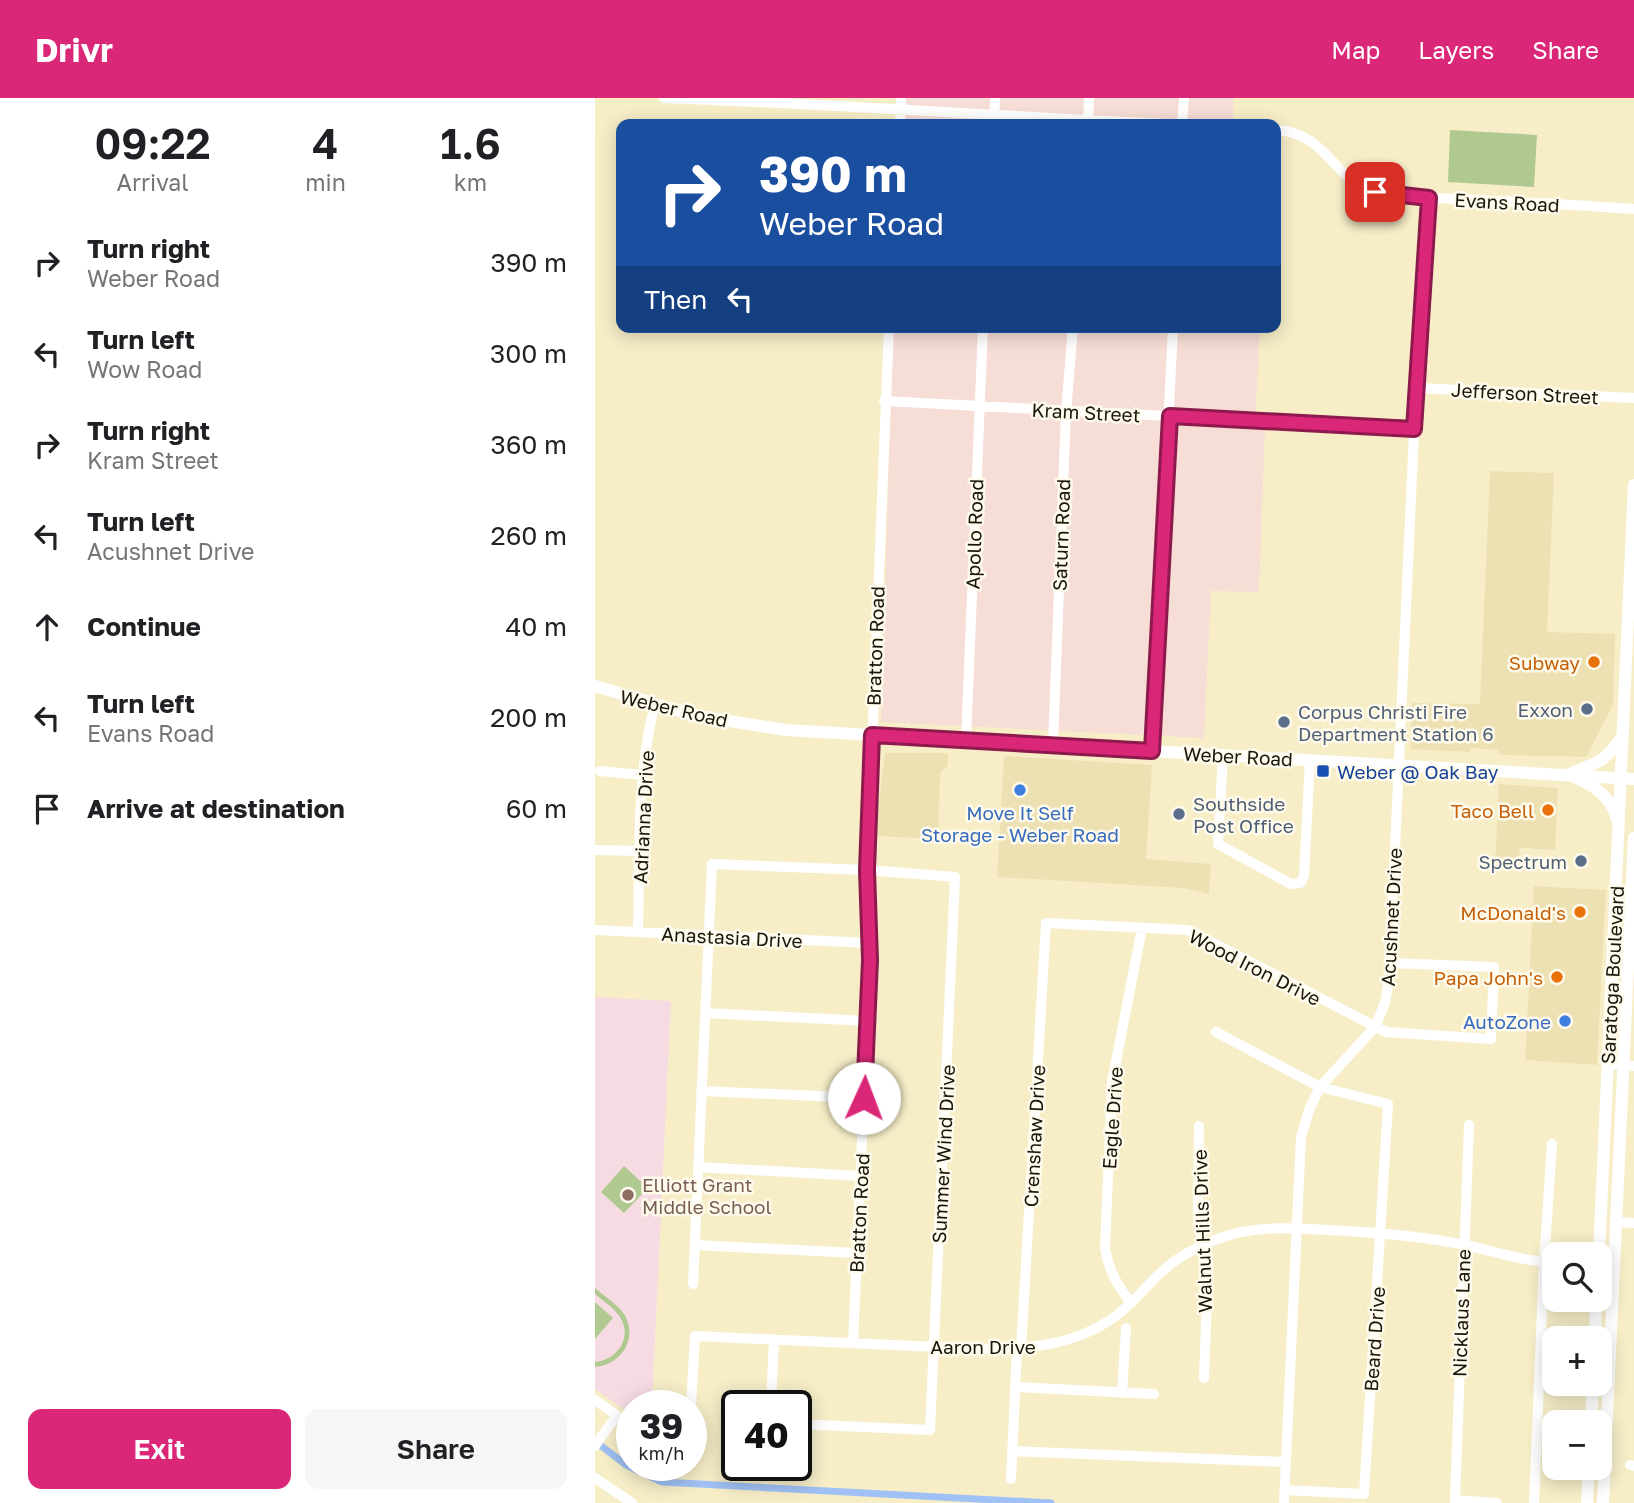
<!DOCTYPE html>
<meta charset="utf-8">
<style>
:root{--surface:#fff;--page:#f6f6f6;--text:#202124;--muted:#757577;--accent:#db2777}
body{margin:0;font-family:"Golos Text",sans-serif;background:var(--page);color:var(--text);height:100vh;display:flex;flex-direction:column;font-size:26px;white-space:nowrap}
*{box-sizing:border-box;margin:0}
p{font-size:23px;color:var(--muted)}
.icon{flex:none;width:38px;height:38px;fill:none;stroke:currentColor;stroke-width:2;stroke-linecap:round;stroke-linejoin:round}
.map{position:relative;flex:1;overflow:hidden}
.panel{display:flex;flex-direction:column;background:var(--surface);width:595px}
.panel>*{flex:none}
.guide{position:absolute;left:21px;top:21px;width:665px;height:214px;border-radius:14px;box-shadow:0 4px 18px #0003;background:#1a4fa0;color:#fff;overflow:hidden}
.fabs{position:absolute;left:947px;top:1144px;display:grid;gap:14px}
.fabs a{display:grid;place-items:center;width:70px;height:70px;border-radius:14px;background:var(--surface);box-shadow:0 4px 18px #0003;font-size:35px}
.speed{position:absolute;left:21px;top:1292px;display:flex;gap:14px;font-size:35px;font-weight:700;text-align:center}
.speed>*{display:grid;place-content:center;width:91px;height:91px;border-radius:50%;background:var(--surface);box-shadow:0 4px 18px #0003;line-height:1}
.speed small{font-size:18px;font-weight:400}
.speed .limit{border:4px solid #111;border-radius:10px;background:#fff;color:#111}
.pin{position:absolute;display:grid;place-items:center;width:60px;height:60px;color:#fff;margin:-30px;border-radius:14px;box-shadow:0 4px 10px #0006}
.me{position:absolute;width:77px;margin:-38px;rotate:2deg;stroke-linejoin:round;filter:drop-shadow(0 0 5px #0008)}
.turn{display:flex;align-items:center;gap:24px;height:147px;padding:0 28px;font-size:32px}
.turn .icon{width:91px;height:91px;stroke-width:2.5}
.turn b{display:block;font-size:49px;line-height:60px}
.then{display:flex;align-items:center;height:66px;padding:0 28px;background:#0003;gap:14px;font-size:26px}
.eta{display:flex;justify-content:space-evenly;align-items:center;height:119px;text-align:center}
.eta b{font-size:42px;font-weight:600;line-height:49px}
.primary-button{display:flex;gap:14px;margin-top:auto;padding:14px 28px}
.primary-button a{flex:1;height:80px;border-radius:14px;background:var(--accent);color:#fff;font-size:28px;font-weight:600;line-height:80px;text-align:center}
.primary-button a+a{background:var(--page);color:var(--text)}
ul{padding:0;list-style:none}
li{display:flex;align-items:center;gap:21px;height:91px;padding:0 28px}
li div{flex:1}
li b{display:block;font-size:26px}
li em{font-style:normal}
header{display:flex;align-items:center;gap:42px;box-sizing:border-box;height:98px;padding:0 35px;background:var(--accent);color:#fff}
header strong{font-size:33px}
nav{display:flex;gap:38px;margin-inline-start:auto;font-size:24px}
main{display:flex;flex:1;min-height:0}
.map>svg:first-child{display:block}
.built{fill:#ede1b4}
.industrial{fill:#f6ddd5}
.education{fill:#f6dce2}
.green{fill:#afc991}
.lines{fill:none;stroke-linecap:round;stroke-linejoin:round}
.canal{stroke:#a0c1f5;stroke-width:7}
.minor{stroke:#fff;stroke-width:10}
.major{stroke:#fff;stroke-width:12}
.route-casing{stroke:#8e194d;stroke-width:18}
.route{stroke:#db2777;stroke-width:12}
.food-dot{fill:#e8710a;stroke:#fffbec;stroke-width:2.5}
.service-dot{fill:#5c6f8a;stroke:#fffbec;stroke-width:2.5}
.transit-dot{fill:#1a4fb4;stroke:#fffbec;stroke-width:2.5}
.shop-dot{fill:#3f7fe0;stroke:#fffbec;stroke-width:2.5}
.education-dot{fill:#8d6e63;stroke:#fffbec;stroke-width:2.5}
.labels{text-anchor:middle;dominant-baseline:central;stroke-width:5;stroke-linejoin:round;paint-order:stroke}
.street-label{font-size:19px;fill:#1a1609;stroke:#fffbec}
.food-label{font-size:19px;fill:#c56008;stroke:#fffbec;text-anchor:end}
.service-label{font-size:19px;fill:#4e5e75;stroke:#fffbec;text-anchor:end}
.transit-label{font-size:19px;fill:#164399;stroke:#fffbec;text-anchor:start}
.shop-label{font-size:19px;fill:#366cbe;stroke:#fffbec}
.education-label{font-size:19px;fill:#785e54;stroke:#fffbec;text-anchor:start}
</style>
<header>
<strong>Drivr</strong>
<nav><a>Map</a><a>Layers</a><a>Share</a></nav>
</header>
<main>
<section class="panel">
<div class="eta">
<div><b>09:22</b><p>Arrival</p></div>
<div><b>4</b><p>min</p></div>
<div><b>1.6</b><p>km</p></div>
</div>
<ul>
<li><svg class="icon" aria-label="right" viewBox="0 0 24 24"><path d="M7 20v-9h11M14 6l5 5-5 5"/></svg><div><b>Turn right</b><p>Weber Road</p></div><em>390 m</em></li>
<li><svg class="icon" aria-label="left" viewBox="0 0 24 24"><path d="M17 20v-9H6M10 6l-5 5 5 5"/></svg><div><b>Turn left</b><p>Wow Road</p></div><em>300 m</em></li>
<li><svg class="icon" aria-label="right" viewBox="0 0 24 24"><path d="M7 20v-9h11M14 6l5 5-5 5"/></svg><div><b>Turn right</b><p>Kram Street</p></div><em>360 m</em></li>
<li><svg class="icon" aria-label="left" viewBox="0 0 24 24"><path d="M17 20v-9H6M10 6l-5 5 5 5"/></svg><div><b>Turn left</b><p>Acushnet Drive</p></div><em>260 m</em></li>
<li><svg class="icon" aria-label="ahead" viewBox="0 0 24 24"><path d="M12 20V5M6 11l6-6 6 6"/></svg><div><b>Continue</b></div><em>40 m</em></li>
<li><svg class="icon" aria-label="left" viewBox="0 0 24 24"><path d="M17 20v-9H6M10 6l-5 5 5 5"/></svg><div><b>Turn left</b><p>Evans Road</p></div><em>200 m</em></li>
<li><svg class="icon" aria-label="arrive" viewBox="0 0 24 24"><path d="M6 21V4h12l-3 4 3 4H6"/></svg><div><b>Arrive at destination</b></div><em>60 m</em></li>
</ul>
<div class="primary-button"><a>Exit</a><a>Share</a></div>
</section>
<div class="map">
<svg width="1039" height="1405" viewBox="0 0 1039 1405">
<rect width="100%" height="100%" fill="#f7eec8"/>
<!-- built -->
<path class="built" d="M895,373L959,375L952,534L1020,536L1018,607L991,659L905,657L903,652L876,650L875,654L816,651L817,605L885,606Z
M290,655H353V667L345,675L343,741L280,738Z
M409,658L557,667L551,761L616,766L614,796L589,790L402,779Z
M904,686L963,690L960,752L925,750L923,770L900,769Z
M939,788L1011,792L1002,967L930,962Z"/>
<!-- industrial -->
<path class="industrial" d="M311,0H639L638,26H309Z
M298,229H665L660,327L670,328L664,494L616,493L609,640L286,624Z"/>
<!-- education -->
<path class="education" d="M0,899L76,903L57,1307H37V1317L0,1291Z"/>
<!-- green -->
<path class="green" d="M855,32L942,37L939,89L853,84Z
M29,1068L53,1090L29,1115L6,1094Z
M0,1190C9,1198 22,1206 29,1216C44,1240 26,1267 0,1269V1264C22,1262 38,1240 25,1219C19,1210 8,1203 0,1196Z
M0,1204L18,1220L0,1241Z"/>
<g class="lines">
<!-- canal -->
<path class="canal" d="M0,1343L31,1367L67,1384L456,1405"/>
<!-- minor -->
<path class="minor" d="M69,0C237,6 404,18 571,26
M305,26L306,0
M399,26L400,0
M493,26L494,0
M587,26L589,0
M681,32C731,34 739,82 777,93C806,101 838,100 868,101C925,104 982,107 1039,111
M821,290L1039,300
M289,303L819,331
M371,643L388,229
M458,646L471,314L478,229
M557,653L578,229
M628,658L623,746L696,786L705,785L709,778L715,662
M5,673L48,677
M1,752L45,753
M0,832L275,845
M43,834C45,760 41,678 60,606
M110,915L272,923
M621,934L725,989L793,1006L769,1396L690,1392
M1013,966L1039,968
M106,993L269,1000
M874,1027L860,1402L902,1405
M604,1028L603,1121L613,1172L609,1280
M103,1069L265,1078
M1021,1124L1039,1125
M100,1147L261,1155
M1004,1165L1020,1166
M98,1186L117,766L272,772L360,779L335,1332L201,1326
M536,1205C522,1187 514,1173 510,1150L517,984L547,830
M258,1245L275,862L272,772L294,229
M426,1251L451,825L593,832L791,934L896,941L899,869L795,865
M420,1289L559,1296
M527,1295L531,1230
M0,1302L37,1328
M96,1307L100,1238L386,1251C432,1251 478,1248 518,1220C538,1206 553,1185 572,1169C590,1154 616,1142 638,1136C670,1128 701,1130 733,1132C779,1134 825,1138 870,1147C899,1153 930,1164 959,1164
M176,1307L179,1241
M0,1348L21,1318
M417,1353L691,1364
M1035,1367L1039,1368
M0,1380L37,1405
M416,1381L422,1251
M689,1405L706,1039L714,1012L725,989L780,929L790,905L794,882L821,290L834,100
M939,1405L949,1164L957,1046"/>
<!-- major -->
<path class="major" d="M0,588L102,618L191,632L1039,681
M977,675C1005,663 1010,664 1028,637
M980,679C1000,688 1016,699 1022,721
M1004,1157L1039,387
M1000,1241L1001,1202
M996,1325L998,1286
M992,1405L994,1370
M1008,1405L1039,740"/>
</g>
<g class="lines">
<!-- route casing -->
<g class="route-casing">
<path id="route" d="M269,1000L275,862L272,772L277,637L557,653L575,318L819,331L834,100L780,94"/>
</g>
<!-- route -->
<use href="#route" class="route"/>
</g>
<!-- markers -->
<g class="food-dot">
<circle cx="999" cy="564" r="7"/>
<circle cx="953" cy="712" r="7"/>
<circle cx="985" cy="814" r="7"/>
<circle cx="962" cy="879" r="7"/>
</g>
<g class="service-dot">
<circle cx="992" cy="611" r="7"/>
<circle cx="689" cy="624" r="7"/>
<circle cx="584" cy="716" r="7"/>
<circle cx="986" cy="763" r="7"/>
</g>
<rect class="transit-dot" x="721" y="666" width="14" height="14" rx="3.5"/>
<g class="shop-dot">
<circle cx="425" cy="692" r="7"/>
<circle cx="970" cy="923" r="7"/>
</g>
<circle class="education-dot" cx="33" cy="1097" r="7"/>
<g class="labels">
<!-- street labels -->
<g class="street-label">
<text transform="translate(912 104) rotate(3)">Evans Road</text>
<text transform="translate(930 295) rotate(3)">Jefferson Street</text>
<text transform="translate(491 314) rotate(3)">Kram Street</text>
<text transform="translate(379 436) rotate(-88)">Apollo Road</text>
<text transform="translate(466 437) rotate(-88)">Saturn Road</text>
<text transform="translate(280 548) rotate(-88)">Bratton Road</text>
<text transform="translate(79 610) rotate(13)">Weber Road</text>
<text transform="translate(643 658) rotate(3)">Weber Road</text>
<text transform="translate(48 719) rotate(-87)">Adrianna Drive</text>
<text transform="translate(796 819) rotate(-87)">Acushnet Drive</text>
<text transform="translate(137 839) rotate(3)">Anastasia Drive</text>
<text transform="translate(660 869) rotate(27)">Wood Iron Drive</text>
<text transform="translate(1017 877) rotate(-87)">Saratoga Boulevard</text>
<text transform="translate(517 1020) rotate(-86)">Eagle Drive</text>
<text transform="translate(439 1038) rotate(-87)">Crenshaw Drive</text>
<text transform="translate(348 1056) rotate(-87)">Summer Wind Drive</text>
<text transform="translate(264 1115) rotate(-87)">Bratton Road</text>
<text transform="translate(607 1133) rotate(-92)">Walnut Hills Drive</text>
<text transform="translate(866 1215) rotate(-88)">Nicklaus Lane</text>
<text transform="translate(779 1241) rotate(-86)">Beard Drive</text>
<text x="388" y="1248">Aaron Drive</text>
</g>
<!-- food labels -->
<g class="food-label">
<text x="985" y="564">Subway</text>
<text x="939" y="712">Taco Bell</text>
<text x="971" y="814">McDonald's</text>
<text x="948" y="879">Papa John's</text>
</g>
<!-- service labels -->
<g class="service-label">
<text x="978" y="611">Exxon</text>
<text x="703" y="613" text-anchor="start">Corpus Christi Fire<tspan x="703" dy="22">Department Station 6</tspan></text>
<text x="598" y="705" text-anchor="start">Southside<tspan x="598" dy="22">Post Office</tspan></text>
<text x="972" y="763">Spectrum</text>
</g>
<!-- transit labels -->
<g class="transit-label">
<text x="742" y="673">Weber @ Oak Bay</text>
</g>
<!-- shop labels -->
<g class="shop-label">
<text x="425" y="714">Move It Self<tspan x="425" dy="22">Storage - Weber Road</tspan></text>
<text x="956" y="923" text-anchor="end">AutoZone</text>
</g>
<!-- education labels -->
<g class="education-label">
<text x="47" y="1086">Elliott Grant<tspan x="47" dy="22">Middle School</tspan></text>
</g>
</g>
</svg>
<div class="fabs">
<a><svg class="icon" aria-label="search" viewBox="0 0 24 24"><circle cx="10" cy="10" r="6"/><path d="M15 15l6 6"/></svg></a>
<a>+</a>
<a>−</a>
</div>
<div class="speed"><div>39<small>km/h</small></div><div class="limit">40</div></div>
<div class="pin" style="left:780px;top:94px;background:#d93025"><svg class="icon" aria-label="arrive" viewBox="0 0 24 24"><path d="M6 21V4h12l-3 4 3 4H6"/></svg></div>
<svg class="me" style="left:269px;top:1000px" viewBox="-20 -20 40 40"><circle r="19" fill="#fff"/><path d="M0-13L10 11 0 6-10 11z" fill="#db2777"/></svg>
<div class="guide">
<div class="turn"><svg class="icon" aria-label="right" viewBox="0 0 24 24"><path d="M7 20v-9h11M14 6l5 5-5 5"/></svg><div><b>390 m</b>Weber Road</div></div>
<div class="then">Then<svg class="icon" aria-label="left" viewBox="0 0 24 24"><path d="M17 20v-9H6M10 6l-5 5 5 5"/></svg></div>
</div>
</div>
</main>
